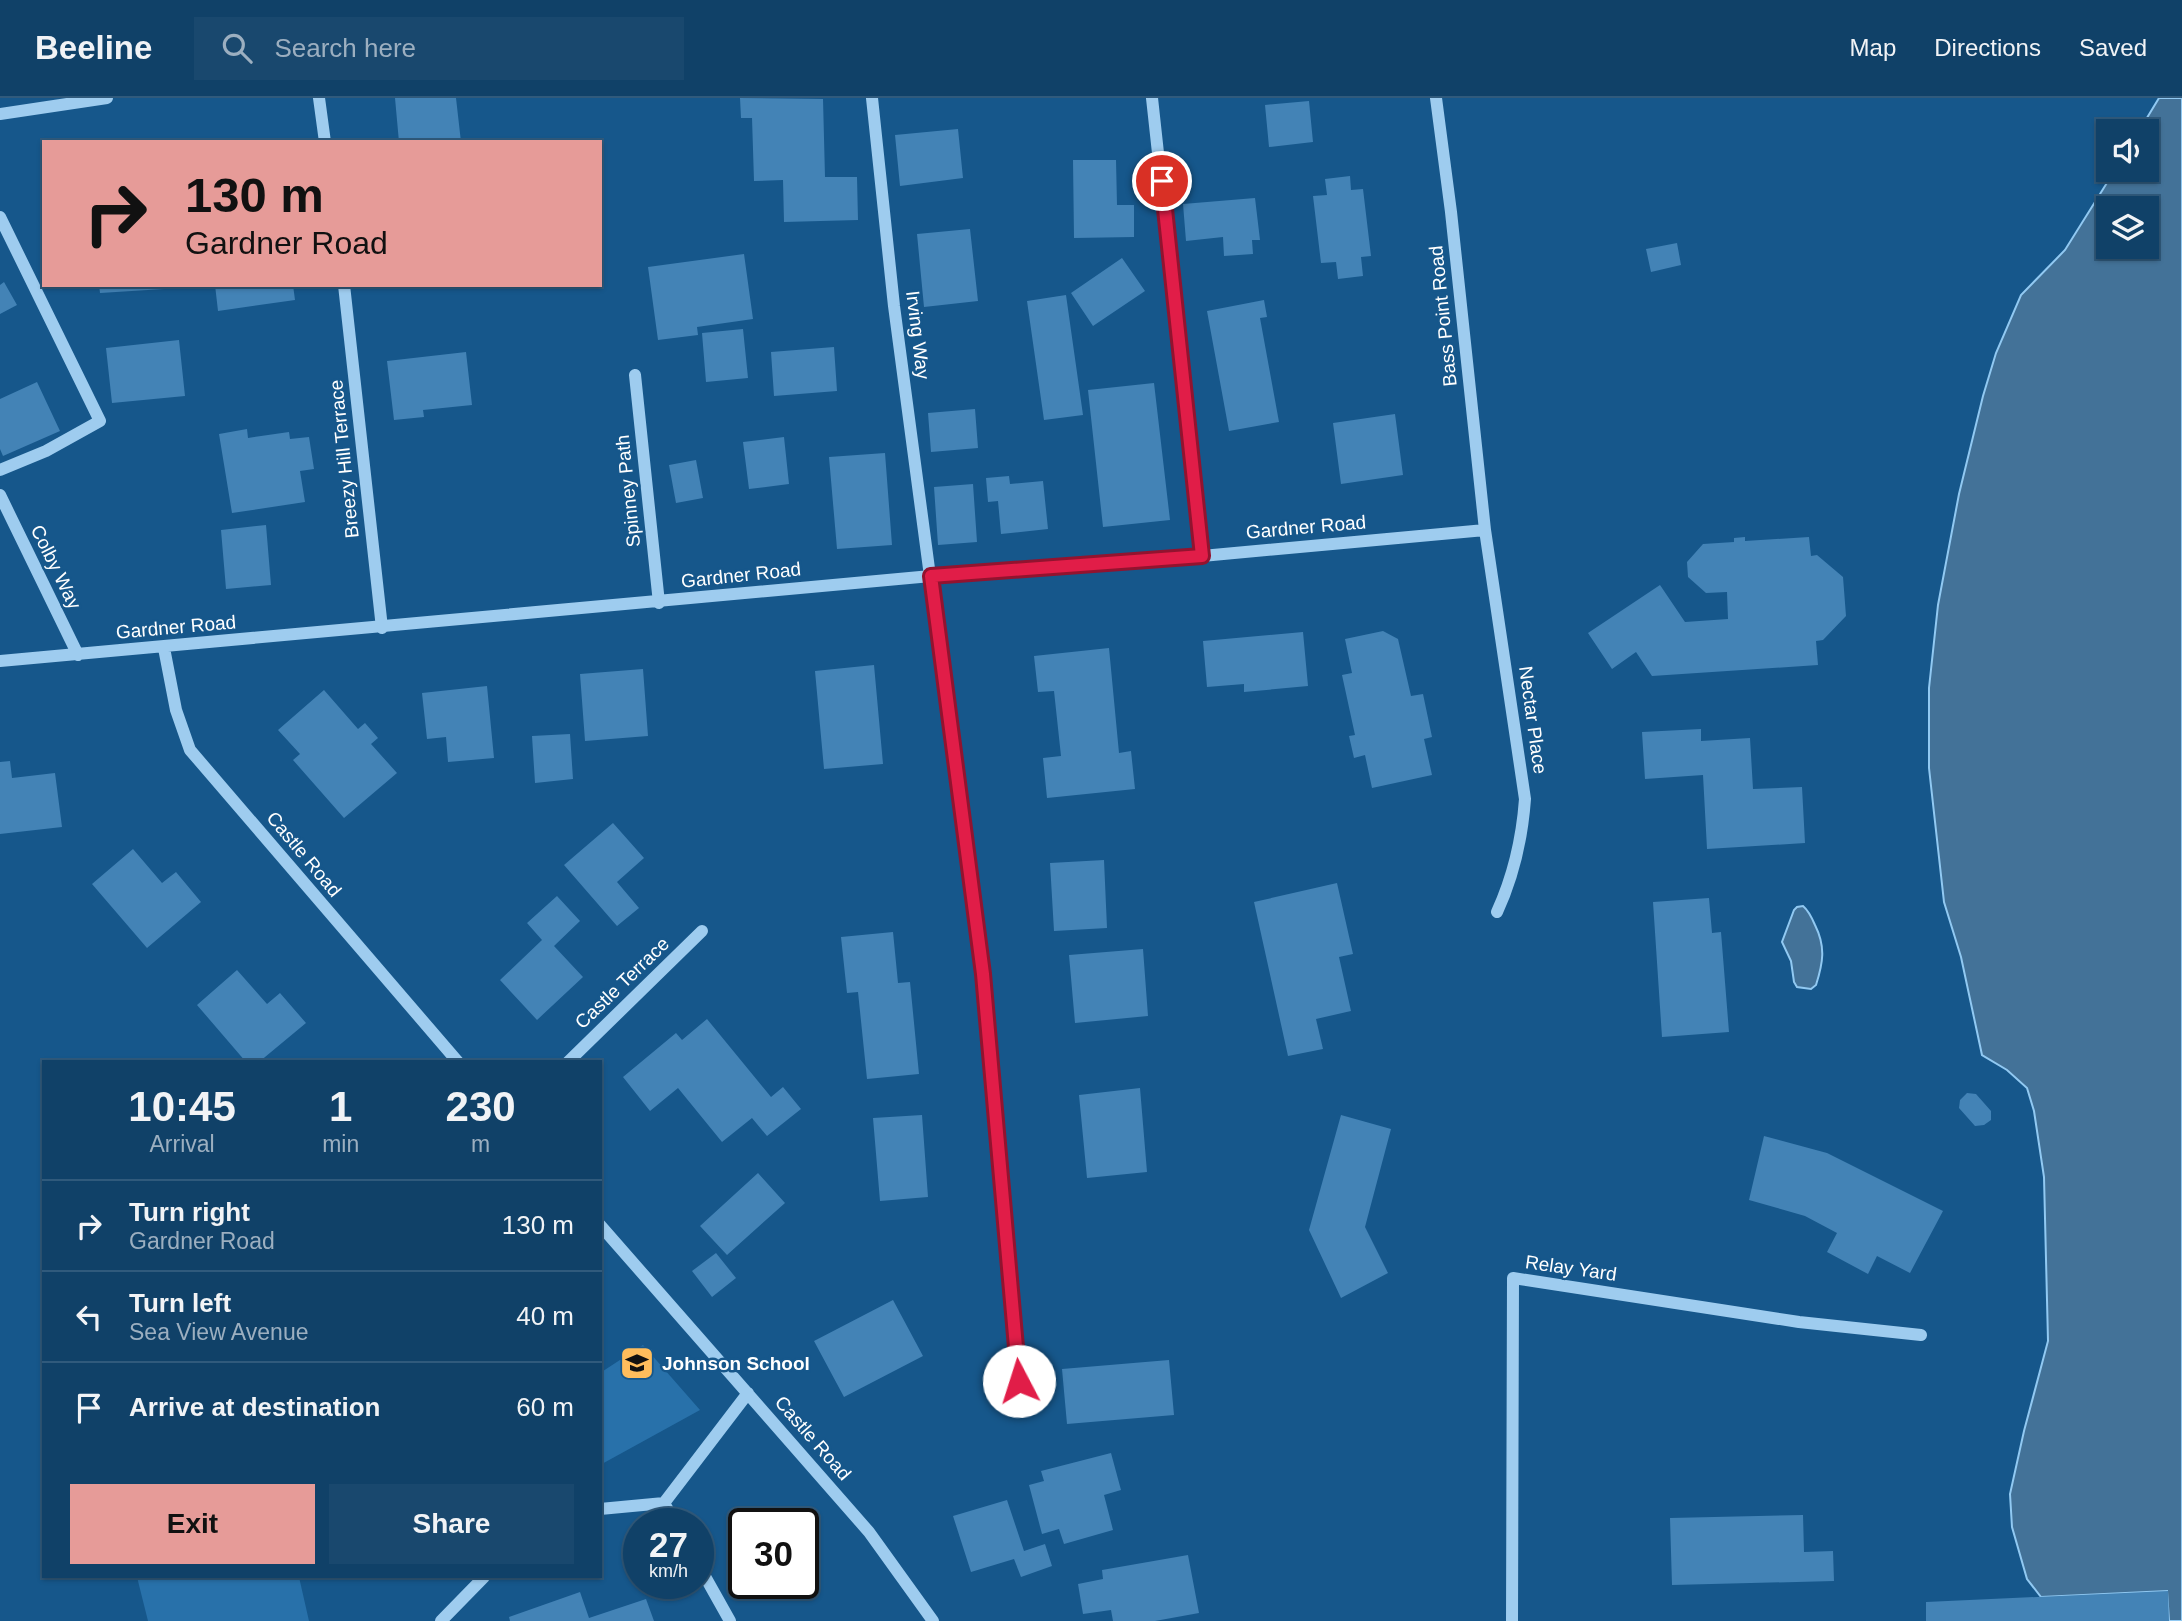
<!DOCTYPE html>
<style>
:root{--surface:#104168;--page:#19486e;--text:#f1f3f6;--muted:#9cafc0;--line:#305a7c;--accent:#e69b98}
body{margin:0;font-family:Arial,sans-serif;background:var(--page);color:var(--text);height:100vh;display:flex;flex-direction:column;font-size:26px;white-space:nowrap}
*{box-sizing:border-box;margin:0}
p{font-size:23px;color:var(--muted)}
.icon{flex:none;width:38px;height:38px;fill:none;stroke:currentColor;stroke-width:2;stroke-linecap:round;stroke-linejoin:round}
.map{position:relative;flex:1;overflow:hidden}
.side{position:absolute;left:42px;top:962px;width:560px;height:518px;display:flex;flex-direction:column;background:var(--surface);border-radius:0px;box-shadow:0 2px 5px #0004,0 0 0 2px var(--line)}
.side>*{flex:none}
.banner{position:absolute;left:42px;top:42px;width:560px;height:147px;border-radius:0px;box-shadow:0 2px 5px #0004,0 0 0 2px var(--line);background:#e69b98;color:#111;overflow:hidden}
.fabs{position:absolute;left:2096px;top:21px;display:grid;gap:14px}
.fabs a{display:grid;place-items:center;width:63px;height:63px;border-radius:0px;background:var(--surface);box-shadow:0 2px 5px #0004,0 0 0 2px var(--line);font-size:35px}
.speed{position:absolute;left:623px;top:1410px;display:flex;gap:14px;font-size:35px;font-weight:700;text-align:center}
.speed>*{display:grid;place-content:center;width:91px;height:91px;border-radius:50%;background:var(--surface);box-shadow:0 2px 5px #0004,0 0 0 2px var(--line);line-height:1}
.speed small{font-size:18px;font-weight:400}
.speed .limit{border:4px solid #111;border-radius:10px;background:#fff;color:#111}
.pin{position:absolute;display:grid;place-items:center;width:60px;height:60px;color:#fff;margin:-30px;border:4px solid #fff;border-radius:50%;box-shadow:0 2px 7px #0007}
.me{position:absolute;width:77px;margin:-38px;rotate:355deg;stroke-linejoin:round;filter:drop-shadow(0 0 5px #0008)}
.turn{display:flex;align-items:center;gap:24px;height:147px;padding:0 28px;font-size:32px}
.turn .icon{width:91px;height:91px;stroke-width:2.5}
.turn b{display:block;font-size:49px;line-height:60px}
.eta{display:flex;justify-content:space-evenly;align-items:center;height:119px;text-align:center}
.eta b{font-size:42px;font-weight:700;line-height:49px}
.primary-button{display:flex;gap:14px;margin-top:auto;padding:14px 28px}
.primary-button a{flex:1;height:80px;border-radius:0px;background:var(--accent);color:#111;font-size:28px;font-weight:700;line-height:80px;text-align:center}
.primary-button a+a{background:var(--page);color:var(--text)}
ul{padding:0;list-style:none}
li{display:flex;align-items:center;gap:21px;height:91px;padding:0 28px;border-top:2px solid var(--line)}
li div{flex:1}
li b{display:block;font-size:26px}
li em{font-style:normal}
header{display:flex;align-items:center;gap:42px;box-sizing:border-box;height:98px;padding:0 35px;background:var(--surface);border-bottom:2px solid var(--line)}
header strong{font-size:33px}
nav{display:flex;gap:38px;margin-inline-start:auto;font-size:24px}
.search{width:490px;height:63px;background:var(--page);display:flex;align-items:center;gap:18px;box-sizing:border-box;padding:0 24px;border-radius:0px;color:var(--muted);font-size:26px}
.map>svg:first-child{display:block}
.green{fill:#2871aa}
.water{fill:#437298;stroke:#91c9f2;stroke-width:2;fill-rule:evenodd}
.building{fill:#4383b6}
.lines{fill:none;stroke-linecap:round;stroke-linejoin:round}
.minor{stroke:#9eccef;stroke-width:12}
.route-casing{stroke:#92132f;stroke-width:18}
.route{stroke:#e11d48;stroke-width:12}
.labels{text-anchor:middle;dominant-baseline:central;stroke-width:5;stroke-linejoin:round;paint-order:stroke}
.street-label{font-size:19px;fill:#fff;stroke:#16578b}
.poi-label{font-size:19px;font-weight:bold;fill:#fff;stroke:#16578b;text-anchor:start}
</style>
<header>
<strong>Beeline</strong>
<div class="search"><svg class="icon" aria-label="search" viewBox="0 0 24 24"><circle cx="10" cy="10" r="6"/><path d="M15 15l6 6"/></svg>Search here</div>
<nav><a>Map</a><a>Directions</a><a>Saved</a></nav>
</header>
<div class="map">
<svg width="2182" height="1523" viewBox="0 0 2182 1523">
<rect width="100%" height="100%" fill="#16578b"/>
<!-- green -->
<path class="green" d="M643,1247L700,1312L600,1367V1275Z
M137,1479H299L309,1523H148Z"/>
<!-- water -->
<path class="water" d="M2159,0H2182V1523H2169L2167,1493L2041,1499L2027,1481L2012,1429L2010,1396L2024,1333L2048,1243L2044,1079L2034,1013L2027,990L2007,972L1982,957L1961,859L1944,804L1929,670V590L1938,507L1959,396L1983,298L1996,255L2021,197L2065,152L2115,72H2147V33H2139ZM2109,110H2147V149H2109Z
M1803,808C1809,813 1812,820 1815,827C1826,849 1823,865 1816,887L1811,891L1797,889L1794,884L1791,863L1782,844L1794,812L1797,809Z"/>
<!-- building -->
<path class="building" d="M395,0H456L461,44H399Z
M740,0L823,1L825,79H857L858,122L784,124L783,82L754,83L752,20H741Z
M1309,3L1313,44L1269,49L1265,7Z
M958,31L963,80L900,88L895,37Z
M1073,62H1116L1117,107H1134V139L1074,140Z
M1350,78L1351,92L1363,91L1371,158L1361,159L1363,178L1338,181L1336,164L1321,165L1313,98L1327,97L1325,81Z
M1255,100L1260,142H1252L1253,156L1224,158L1223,139L1186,143L1183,106Z
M970,131L978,203L924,209L917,136Z
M1677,145L1681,167L1651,174L1646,151Z
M744,156L753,221L697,229L698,237L658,242L648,169Z
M1122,160L1145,193L1093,228L1071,195Z
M4,184L17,207L0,216V187Z
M99,187H164V191L100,195Z
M215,187H293L295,202L218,213Z
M1066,197L1083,317L1044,322L1027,203Z
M1264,202L1267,219L1260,220L1279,324L1229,333L1207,213Z
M743,231L748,280L706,284L702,235Z
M179,242L185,298L112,305L106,250Z
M834,249L837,293L774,298L771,254Z
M466,254L472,307L423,312L424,319L394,322L387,263Z
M37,284L60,333L3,358L0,351V301Z
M1154,285L1170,422L1103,429L1088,292Z
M975,311L978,350L931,354L928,315Z
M1395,316L1403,377L1341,386L1333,325Z
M247,331L248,340L289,334L290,341L309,339L314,371L300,373L305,404L232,415L219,336Z
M784,339L789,386L749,391L743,344Z
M885,355L892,447L837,451L829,359Z
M696,362L703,400L676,405L669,367Z
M1009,378L1010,386L1043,383L1048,431L1001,436L998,403L988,404L986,380Z
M973,386L977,444L938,447L934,389Z
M266,427L271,487L226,491L221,432Z
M1745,439V443L1809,439L1811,458L1817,457L1843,479L1846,518L1823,542L1816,543L1818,567L1652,578L1636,554L1612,571L1588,535L1660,487L1685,524L1728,521L1727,494L1706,495L1688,479L1687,464L1703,446L1734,444V440Z
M1383,533L1398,541L1411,598L1423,596L1432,639L1424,641L1432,677L1372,690L1365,657L1354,660L1349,638L1355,637L1342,577L1352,575L1345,541Z
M1303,534L1308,588L1244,594V586L1207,589L1203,543Z
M1109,550L1119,655L1131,653L1135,691L1047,700L1043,660L1061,658L1054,593L1038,594L1034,558Z
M874,567L883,666L824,671L815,573Z
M643,571L648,638L585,643L580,576Z
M487,588L494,660L448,664L446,639L427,641L422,595Z
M324,592L358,631L365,625L378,640L371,646L397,675L344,720L293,662L300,656L278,632Z
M1701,631V643L1750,640L1753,691L1802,689L1805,745L1707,751L1703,677L1645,681L1642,634Z
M570,636L573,681L535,685L532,638Z
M10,663L12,680L55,675L62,729L0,736V664Z
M613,725L644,760L617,784L639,810L617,828L564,767Z
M133,751L162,785L176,774L201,804L147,850L92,786Z
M1104,762L1107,830L1054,833L1050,765Z
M1337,785L1353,856L1339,859L1351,913L1316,921L1323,951L1288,958L1254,804Z
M557,798L580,823L554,848L583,879L537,922L500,882L542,842L527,825Z
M1709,800L1712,835L1721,834L1729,934L1662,939L1653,804Z
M893,834L898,885L910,884L919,976L867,981L858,894L847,895L841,839Z
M1143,851L1148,918L1075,925L1069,857Z
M237,872L267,906L280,895L306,925L259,964H246L197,907Z
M707,921L771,999L783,989L801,1011L767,1038L752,1020L722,1044L678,990L650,1013L623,979L676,935L682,942Z
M1140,990L1147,1074L1087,1080L1079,997Z
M1967,995L1976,996L1991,1013V1022L1984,1027L1975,1028L1959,1010L1960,1002Z
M922,1017L928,1099L880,1103L873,1020Z
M1341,1017L1391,1031L1365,1129L1388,1175L1341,1200L1309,1132Z
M1764,1038L1827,1055L1943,1113L1910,1175L1877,1158L1868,1176L1827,1154L1837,1135L1805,1118L1749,1102Z
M758,1075L785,1105L727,1157L700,1128Z
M716,1155L736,1180L712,1199L692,1173Z
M893,1202L923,1258L844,1299L814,1243Z
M1169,1262L1174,1317L1067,1326L1062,1271Z
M1111,1355L1121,1392L1104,1397L1113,1432L1064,1446L1059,1431L1042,1436L1029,1387L1044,1383L1041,1373Z
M1007,1402L1024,1453L1045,1446L1052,1468L1021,1479L1014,1461L971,1474L953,1418Z
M1803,1417L1804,1454L1833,1453L1834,1483L1672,1487L1670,1420Z
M1188,1457L1199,1515L1155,1523H1113L1111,1512L1083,1516L1078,1486L1103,1481L1102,1472Z
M2168,1493L2169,1523H1926V1504Z
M580,1494L589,1520L646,1501L654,1523H510L509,1519Z"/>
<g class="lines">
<!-- minor -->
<path class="minor" d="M319,0L325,44
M872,0L894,208L983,876L1021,1310
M1152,0L1202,458
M1436,0L1451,114L1485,432L1525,701C1522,742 1514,777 1497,814
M0,16L107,0
M0,119L100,323L46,353L0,372
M344,187L382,530
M635,277L659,505
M0,397L78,557
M164,550L176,612L190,652L458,964
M0,563L931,478L1202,458L1485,432
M568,964L702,833
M600,1127L869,1434L933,1523
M600,1411L664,1405
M676,1426L664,1405L748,1295
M698,1466L730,1523
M441,1523L484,1479
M1512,1523L1513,1180L1799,1224L1921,1237"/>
</g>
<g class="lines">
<!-- route casing -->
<g class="route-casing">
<path id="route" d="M1019,1283L983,876L931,478L1202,458L1162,83"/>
</g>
<!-- route -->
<use href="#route" class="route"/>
</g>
<!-- icons -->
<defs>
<g id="school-square" transform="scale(1.75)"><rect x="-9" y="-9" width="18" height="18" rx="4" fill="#ffbd5c" stroke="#16578b"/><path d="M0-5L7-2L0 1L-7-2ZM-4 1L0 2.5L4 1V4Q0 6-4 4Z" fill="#111"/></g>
</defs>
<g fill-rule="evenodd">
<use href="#school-square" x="637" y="1265"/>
</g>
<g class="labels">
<!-- street labels -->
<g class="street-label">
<text transform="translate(1443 218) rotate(-96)">Bass Point Road</text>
<text transform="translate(918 237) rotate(83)">Irving Way</text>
<text transform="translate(344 361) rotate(-96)">Breezy Hill Terrace</text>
<text transform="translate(628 393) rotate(-96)">Spinney Path</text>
<text transform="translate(1306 429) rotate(-5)">Gardner Road</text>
<text transform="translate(56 469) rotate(64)">Colby Way</text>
<text transform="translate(741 477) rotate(-6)">Gardner Road</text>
<text transform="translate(176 529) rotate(-5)">Gardner Road</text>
<text transform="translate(1533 622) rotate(82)">Nectar Place</text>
<text transform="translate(304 756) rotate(50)">Castle Road</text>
<text transform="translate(622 885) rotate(-44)">Castle Terrace</text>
<text transform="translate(1571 1170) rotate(8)">Relay Yard</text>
<text transform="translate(813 1340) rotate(49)">Castle Road</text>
</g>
<!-- poi labels -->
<g class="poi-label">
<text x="662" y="1265">Johnson School</text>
</g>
</g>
</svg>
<div class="fabs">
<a><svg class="icon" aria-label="sound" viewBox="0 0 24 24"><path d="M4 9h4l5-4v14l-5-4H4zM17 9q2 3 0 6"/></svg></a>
<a><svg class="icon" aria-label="layers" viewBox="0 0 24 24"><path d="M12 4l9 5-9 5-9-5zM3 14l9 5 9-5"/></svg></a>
</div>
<div class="speed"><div>27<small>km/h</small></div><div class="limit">30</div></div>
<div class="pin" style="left:1162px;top:83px;background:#d93025"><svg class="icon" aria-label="arrive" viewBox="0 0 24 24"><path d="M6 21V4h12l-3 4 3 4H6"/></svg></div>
<svg class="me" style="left:1019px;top:1283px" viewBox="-20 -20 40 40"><circle r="19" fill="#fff"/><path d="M0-13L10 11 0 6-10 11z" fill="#e11d48"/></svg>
<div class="banner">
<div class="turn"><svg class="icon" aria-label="right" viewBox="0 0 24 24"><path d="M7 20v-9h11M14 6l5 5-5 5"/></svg><div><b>130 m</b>Gardner Road</div></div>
</div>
<section class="side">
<div class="eta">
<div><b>10:45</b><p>Arrival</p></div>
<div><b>1</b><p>min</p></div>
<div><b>230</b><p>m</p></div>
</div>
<ul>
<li><svg class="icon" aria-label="right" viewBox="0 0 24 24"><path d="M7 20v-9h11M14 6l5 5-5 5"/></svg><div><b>Turn right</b><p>Gardner Road</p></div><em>130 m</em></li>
<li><svg class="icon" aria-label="left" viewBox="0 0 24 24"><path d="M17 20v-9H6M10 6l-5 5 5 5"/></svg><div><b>Turn left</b><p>Sea View Avenue</p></div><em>40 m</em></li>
<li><svg class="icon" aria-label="arrive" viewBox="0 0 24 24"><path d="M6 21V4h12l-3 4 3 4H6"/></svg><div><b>Arrive at destination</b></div><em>60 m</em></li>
</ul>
<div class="primary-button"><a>Exit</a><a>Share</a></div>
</section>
</div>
